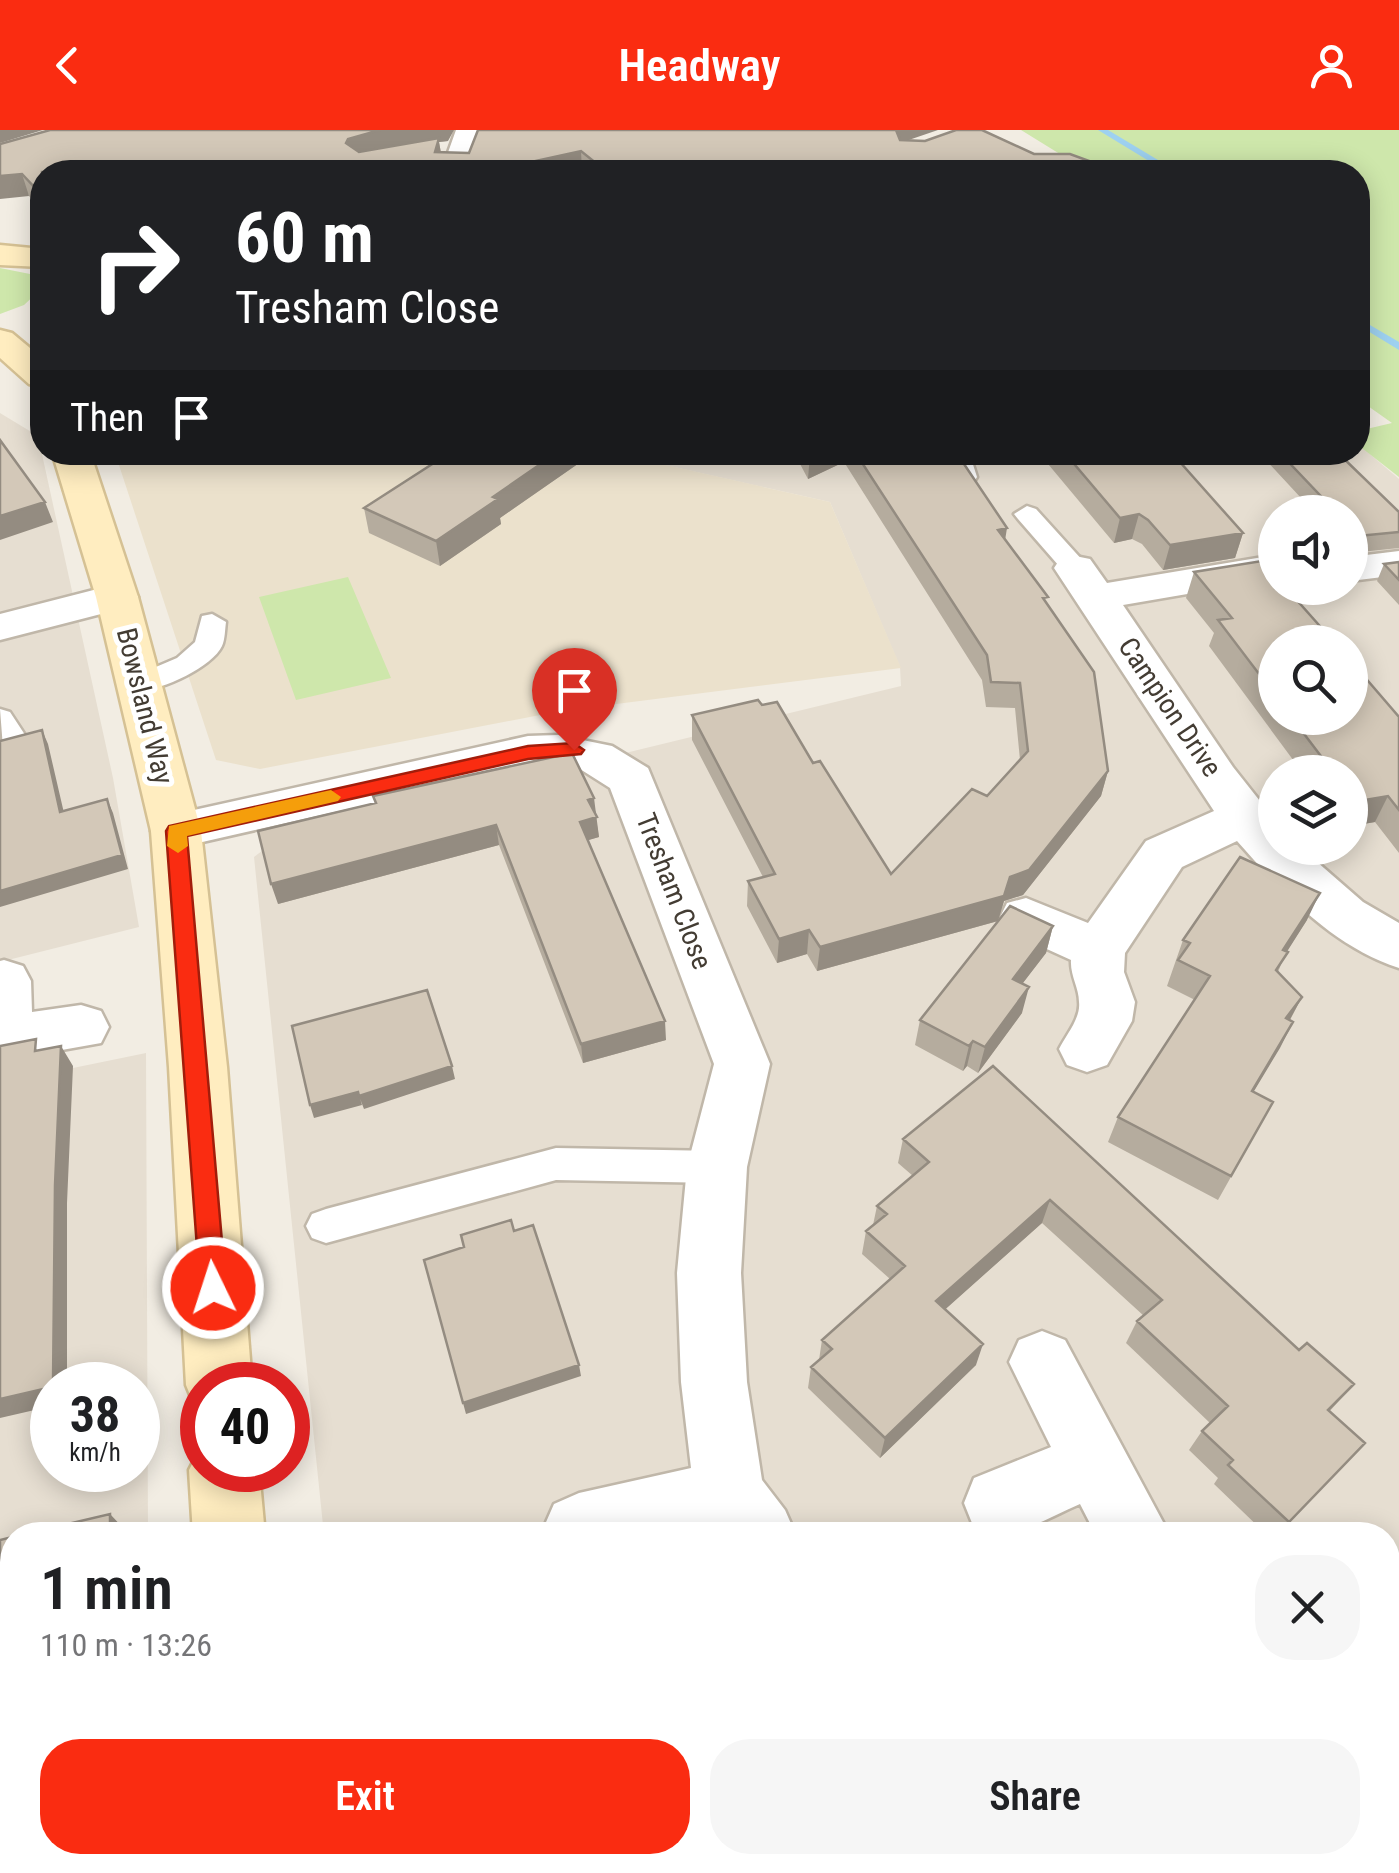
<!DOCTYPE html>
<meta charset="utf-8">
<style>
:root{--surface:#fff;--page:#f6f6f6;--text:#202124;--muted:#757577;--accent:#fa2c11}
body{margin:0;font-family:"Roboto Condensed",sans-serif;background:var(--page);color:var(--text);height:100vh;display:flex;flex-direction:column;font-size:38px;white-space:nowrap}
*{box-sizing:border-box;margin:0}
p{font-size:32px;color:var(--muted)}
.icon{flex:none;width:55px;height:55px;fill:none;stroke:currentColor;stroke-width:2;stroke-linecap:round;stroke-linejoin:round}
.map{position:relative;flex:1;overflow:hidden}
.details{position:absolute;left:0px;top:1392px;width:1400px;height:352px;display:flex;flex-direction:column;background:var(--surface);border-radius:40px 40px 0 0;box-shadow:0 5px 25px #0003}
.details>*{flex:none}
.top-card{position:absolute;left:30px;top:30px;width:1340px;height:305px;border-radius:40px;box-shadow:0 5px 25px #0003;background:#202124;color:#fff;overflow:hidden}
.controls{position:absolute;left:1258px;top:365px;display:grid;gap:20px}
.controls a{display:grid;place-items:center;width:110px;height:110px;border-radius:50%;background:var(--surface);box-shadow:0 5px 25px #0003;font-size:50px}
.speed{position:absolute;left:30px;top:1232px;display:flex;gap:20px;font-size:50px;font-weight:700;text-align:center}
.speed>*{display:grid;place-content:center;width:130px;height:130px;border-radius:50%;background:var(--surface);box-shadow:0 5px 25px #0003;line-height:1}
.speed small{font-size:25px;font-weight:400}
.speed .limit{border:15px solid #d22;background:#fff;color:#111}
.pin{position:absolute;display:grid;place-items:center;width:85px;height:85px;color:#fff;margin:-102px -42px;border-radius:50% 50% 50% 0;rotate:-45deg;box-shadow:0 0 10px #0007}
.pin .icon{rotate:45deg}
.me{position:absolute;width:110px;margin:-55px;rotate:356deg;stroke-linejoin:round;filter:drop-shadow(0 0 8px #0008)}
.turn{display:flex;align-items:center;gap:35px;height:210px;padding:0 40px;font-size:45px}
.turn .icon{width:130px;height:130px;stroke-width:2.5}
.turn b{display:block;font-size:70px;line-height:85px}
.then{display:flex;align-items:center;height:95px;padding:0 40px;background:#0003;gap:20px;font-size:38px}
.round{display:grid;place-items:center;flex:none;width:105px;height:105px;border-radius:40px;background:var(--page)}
.headline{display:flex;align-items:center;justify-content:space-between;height:170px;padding:0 40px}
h1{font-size:60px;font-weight:600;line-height:75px}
.button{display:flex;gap:20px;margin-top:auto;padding:20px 40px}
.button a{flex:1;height:115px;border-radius:40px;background:var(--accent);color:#fff;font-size:40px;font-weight:600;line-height:115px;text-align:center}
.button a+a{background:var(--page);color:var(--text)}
header{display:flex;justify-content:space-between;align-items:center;height:130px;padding:0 40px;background:var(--accent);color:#fff;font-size:45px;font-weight:600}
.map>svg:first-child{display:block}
.residential{fill:#e6ded1;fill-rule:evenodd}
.education{fill:#ebe1cc}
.green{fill:#cee7ab}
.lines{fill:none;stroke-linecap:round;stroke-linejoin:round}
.stream{fill:#9ed1f0;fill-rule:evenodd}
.lane-casing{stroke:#c0b7a9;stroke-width:5}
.street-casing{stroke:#c0b7a9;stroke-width:5}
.secondary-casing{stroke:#d5c194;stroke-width:5}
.lane{fill:#fff;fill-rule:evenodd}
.street{fill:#fff;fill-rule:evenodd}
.secondary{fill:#ffedc0;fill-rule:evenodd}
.wall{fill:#b5ac9e}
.shaded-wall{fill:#948c81}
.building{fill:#d3c8b8;stroke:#948c81;stroke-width:2.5}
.route{fill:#fa2c11;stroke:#a21d0b;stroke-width:2.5}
.slow{fill:#f59e0b}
.labels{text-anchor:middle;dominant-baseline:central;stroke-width:10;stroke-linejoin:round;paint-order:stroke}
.street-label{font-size:28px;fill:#433c33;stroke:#fff}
</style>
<header><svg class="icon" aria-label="back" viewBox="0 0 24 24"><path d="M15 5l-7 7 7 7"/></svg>Headway<svg class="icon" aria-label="person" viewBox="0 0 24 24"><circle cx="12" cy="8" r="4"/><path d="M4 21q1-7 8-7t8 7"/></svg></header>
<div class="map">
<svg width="1399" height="1743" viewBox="0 0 1399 1743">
<rect width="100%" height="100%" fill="#f2ede3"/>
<!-- residential -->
<path class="residential" d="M0,283L38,306L113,648L139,797L0,832Z
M1358,314L1399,349V1743H363L362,1733L1388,1732V1405H324L254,727L280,707L901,556L900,537L830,372L643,330L649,323L1358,322ZM1275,382H1350V458H1275ZM1275,512H1350V588H1275ZM1275,642H1350V718H1275Z
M146,923L148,1405H12V1652L0,1656V953ZM52,1255H138V1340H52Z"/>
<!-- education -->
<path class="education" d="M115,323H649L644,330L830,372L901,538L561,581L260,639L216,630Z"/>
<!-- green -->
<path class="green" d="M1021,0H1399V347L1358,315V301L1392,293L1358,269V42H1089Z
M0,138L35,145L40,160L24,175L0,184Z
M348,447L391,548L296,570L259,467Z"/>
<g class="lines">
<!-- stream -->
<path class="stream" d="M1098,0H1108L1178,42H1167Z
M1358,188L1399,212V220L1358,195Z"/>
<!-- lane casing -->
<g class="lane-casing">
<path id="lane" d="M945,322H969L977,347L974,352H956Z
M1027,376L1036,379L1084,432L1088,438L1084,444H1066L1018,389L1014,384Z
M212,484L226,492C225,499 225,510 222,516C212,538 152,566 130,560L126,554L130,548L177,528L195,512L202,486Z
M0,579L10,582L29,611L25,618H3Z
M556,1018L717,1021L731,1025L736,1037L731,1049L717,1053L556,1050L326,1113L312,1108L306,1096L312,1084L326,1079Z"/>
</g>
<!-- street casing -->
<g class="street-casing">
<path id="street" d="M456,0H485L478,10L469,42H441Z
M1399,421V445L1350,451V427Z
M1275,425V449L1123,475L1233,637L1275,690V718H1301L1363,772L1399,793V838C1333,817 1282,762 1237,711L1182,737L1125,823L1124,842L1135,872L1132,891L1107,935L1087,942L1067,935L1059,919C1066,905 1081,888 1079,872C1079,857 1070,846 1071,830L1007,801L1000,787L1007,773L1026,768L1088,793L1146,711L1214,681L1054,438L1060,429L1075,426L1090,429L1107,453Z
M117,454L132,458L138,467L132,476L0,510V484Z
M558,605L612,616L648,638L770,934L747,1037L741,1143L747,1252L762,1350L785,1380L796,1405H546L543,1399L554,1374L579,1363L691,1338L681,1252L677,1143L687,1037L714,934L610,658L580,639L528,638L176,718L158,713L151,701L158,689L176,684L528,606Z
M4,830L23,836L31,851L32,882L81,875L101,881L109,897L101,913L0,931V831Z
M1042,1201L1065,1210L1170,1405H1096L1080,1374C1045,1389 1011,1413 974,1398L964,1373L974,1348L1051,1317L1009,1232L1019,1210Z
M12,1685V1732H50L46,1743H0V1689Z
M1388,1706L1399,1721V1743H1320L1315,1732H1388Z"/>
</g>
<!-- secondary casing -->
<g class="secondary-casing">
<path id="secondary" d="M0,115L42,119V137L0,135Z
M0,200L12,203L42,228V257L29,254L0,228Z
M52,322H90L138,467L201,701L227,937L252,1255H202V1280L195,1277L186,1255L169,937L151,701L96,467Z
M202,1315V1340H259L265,1405H193L189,1340Z
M212,1732H294L295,1743H213Z"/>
</g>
<!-- lane -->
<use href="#lane" class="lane"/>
<!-- street -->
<use href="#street" class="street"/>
<!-- secondary -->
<use href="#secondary" class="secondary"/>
</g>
<!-- wall -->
<path class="wall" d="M909,10L1034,24L1119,42H42V79L29,66L0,14L448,11L439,12L441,23H469Z
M401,322H595L500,388L501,394L440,436L369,403L364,378L431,335Z
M756,322H954L1005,409L1046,473L1108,641L1101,666L1023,765L1004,771L998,791L817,841L807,824L777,833L747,776L748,751L763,747L692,610V585L762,575L813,633L891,744L987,666L1020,630L1015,578L986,577L982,550L844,332L808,349L799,332Z
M1038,322H1171L1243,403L1235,428L1163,440L1142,414L1132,409L1114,413Z
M1263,322H1337L1399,382V418L1351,423L1350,382H1314L1262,326Z
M1399,432V475L1377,451L1384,434Z
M1194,442L1275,512V588L1399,587V723L1375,692L1352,696L1350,693V642H1302L1209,516L1214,503L1186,468Z
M373,666L595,683L599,707L588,710L666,910L583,933L499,715L278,774L375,673Z
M1307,790L1286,822L1278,842L1302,867L1290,890L1293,892L1253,962L1273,972L1218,1070L1108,1012L1118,987L1195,870L1167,856L1183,810Z
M1053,796L1046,823L1022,854V883L978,943L967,936L963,941L915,915L920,890Z
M993,936L1299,1220L1354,1254L1329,1282L1365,1313L1277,1405H1267L1214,1354L1218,1348L1189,1320L1202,1301L1210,1293L1126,1213L1137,1191L1144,1186L1042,1093L945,1179L976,1235L880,1328L808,1258L811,1237L819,1230L822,1210L890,1149L862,1124L866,1101L873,1095L877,1076L913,1046L898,1033L903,1009Z
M1399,1480V1633L1388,1618V1487Z
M634,1732H649L645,1740Z
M1050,1732H1247L1257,1743H1054L1048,1735Z"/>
<!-- shaded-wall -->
<path class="shaded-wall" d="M0,0H43L0,13Z
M380,0H454L448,11L439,12L442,29L349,35L346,13L348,9Z
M896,0H938L900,13Z
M581,21L582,42H486Z
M22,44L29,66L0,69V46Z
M558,322H595L500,388L501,394L440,436L436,411L493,367Z
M813,322H845L844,332L808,349L810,324Z
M45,372L53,392L0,410V386Z
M1139,384L1132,409L1114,413L1120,388Z
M1007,398L1003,423L998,400Z
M1243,403L1235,428L1163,440L1170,415Z
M42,600L48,614L67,696L60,682Z
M1108,641L1101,666L1023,765L1004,771L998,791L817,841L820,817L1010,747Z
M1388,666L1375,692L1352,696L1365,670Z
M594,668L599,707L582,712L580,692L588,670Z
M107,669L113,683L128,739L0,777V761Z
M496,695L499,715L278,774L271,754Z
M1320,763L1307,790L1271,847L1283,820Z
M1053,796L1046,823L1006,875L1013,849Z
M809,800L807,824L777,833L779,809Z
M1029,857L1022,883L978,943L985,917Z
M1302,867L1288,893L1286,888Z
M665,891L666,910L583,933L581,914Z
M1293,892L1280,918L1239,986L1252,961Z
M973,911L967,936L963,941L969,916Z
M61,916L73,936L67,1073V1255H53L55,1055Z
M452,936L455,949L364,979L359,966Z
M358,962L362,975L314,988L310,975Z
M1050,1070L1042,1093L930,1193L936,1171Z
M983,1214L976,1235L880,1328L885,1308Z
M579,1235L581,1246L466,1284L463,1273Z
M52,1257V1276L0,1288V1269Z
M110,1384L127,1402V1405H110Z
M12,1527V1548L0,1551V1530Z"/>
<!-- building -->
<path class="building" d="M50,0H380L348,9L346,13L359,22L439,8L435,22L469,23L478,0H896L900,10L925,11L956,0H982L1034,24H1070L1119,42H607L581,21L486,42H352L350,41L340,42H42V59L38,61L22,44L0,46V14Z
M0,310L45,372L0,386Z
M451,322H558L493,367L498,369L436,411L364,378Z
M855,322H954L956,329L962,331L1007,398L998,400L1048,467L1043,468L1094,542L1108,641L1029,740L1010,747L1004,766L820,817L809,800L779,809L748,751L775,744L692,585L758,570L762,575L777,572L813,633L820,631L891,744L972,659L987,666L1028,621L1020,553L991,552L987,525Z
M1064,322H1171L1243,403L1170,415L1148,390L1139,384L1120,388Z
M1279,322H1337L1399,382V402L1358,406L1350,398V382H1336Z
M1268,430L1275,438V458H1286L1334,512H1275V565L1218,490L1232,488L1194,442Z
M1399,432V450L1384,434Z
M1350,530L1399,587V680L1388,666L1365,670L1350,649V642H1333L1292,588H1350Z
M42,600L60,682L107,669L122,725L0,761V611Z
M572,623L594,668L588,670L597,687L580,692L665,891L581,914L496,695L271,754L258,701L376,673L373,666Z
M1240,727L1320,763L1283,820L1288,822L1276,840L1302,867L1286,888L1293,892L1252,961L1273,972L1231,1046L1118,987L1210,846L1178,830L1190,813L1183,810Z
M1010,776L1053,796L1013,849L1029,857L985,917L973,911L969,916L920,890Z
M427,860L452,936L359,966L358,962L310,975L292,896Z
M36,909L35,921L61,916L55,1055L53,1255L52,1257L0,1269V916Z
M993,936L1299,1220L1307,1213L1354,1254L1328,1280L1365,1313L1289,1392L1228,1335L1233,1330L1202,1301L1228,1276L1137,1191L1162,1170L1050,1070L936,1171L983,1214L885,1308L811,1237L832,1219L822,1210L905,1136L866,1101L887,1084L877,1076L929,1032L903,1009Z
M511,1090L514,1101L533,1095L579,1235L463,1273L424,1130L464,1117L461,1105Z
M110,1384V1405H21Z
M12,1407V1527L0,1530V1410Z
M1399,1480V1590L1388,1575V1487Z
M1065,1732H1247L1257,1743H1074Z"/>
<!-- route -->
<path class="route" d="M574,613L584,620L581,624L528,629L187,706L226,1158L222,1167L213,1170L203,1167L200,1158L166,701L169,696L528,616Z"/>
<!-- slow -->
<path class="slow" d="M331,660L341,667L338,671L187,706L188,716L178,723L167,716L169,696Z"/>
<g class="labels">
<!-- street labels -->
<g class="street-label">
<text transform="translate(145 576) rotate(76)">Bowsland Way</text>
<text transform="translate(1170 577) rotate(56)">Campion Drive</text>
<text transform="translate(674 761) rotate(69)">Tresham Close</text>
</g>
</g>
</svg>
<div class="controls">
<a><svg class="icon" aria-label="sound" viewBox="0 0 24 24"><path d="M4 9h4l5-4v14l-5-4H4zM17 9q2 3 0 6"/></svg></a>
<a><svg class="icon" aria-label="search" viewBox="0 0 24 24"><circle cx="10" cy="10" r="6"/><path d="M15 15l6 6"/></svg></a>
<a><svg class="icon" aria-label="layers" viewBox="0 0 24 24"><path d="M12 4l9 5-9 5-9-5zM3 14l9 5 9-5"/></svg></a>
</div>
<div class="speed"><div>38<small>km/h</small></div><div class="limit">40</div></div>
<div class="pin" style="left:574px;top:620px;background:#d93025"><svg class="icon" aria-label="arrive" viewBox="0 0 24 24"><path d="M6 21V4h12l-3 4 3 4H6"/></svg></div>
<svg class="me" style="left:213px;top:1158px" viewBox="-20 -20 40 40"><circle r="17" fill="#fa2c11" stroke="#fff" stroke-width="3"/><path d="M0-11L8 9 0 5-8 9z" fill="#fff"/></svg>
<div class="top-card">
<div class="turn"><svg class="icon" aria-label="right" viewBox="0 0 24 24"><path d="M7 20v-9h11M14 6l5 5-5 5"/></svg><div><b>60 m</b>Tresham Close</div></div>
<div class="then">Then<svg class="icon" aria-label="arrive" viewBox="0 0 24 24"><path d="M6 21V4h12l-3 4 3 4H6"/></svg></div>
</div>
<section class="details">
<div class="headline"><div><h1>1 min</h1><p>110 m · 13:26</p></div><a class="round"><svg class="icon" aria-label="close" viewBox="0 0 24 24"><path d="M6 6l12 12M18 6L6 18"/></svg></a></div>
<div class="button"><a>Exit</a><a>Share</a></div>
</section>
</div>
